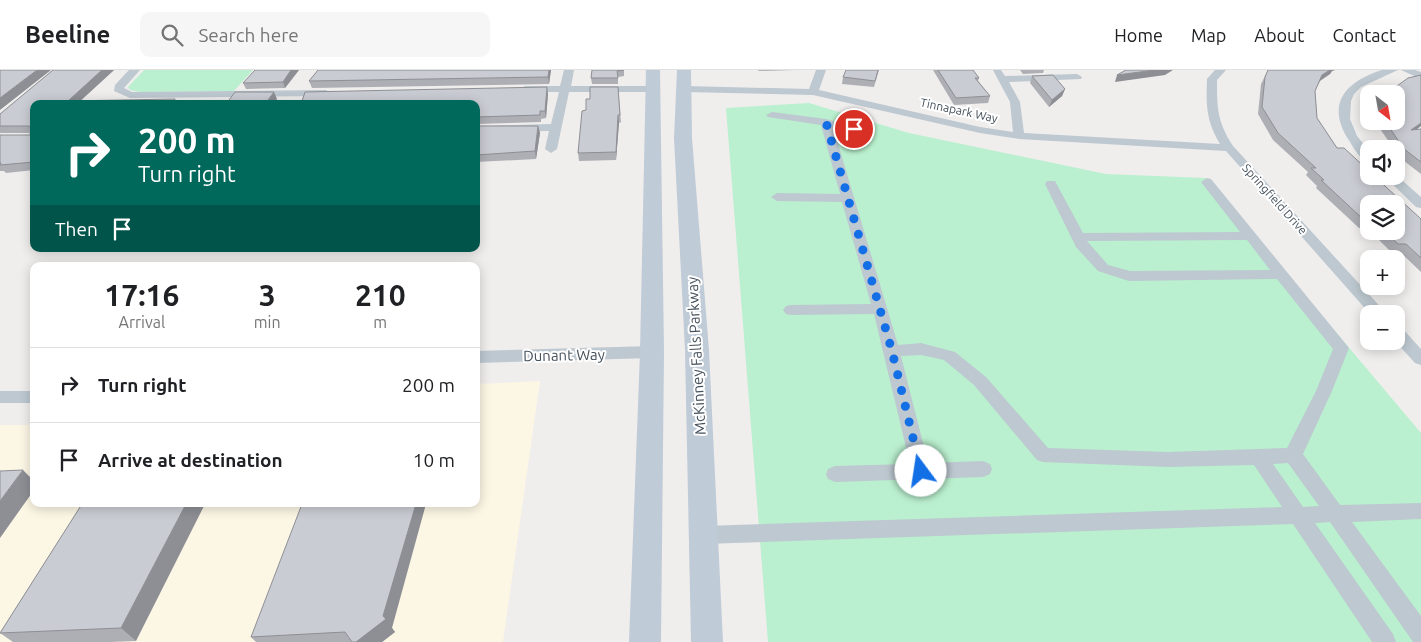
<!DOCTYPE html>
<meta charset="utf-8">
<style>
:root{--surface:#fff;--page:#f6f6f6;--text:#202124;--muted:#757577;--line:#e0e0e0}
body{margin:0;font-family:Ubuntu,sans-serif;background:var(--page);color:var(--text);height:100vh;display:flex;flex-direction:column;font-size:19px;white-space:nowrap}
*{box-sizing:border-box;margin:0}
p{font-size:16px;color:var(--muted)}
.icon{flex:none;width:28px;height:28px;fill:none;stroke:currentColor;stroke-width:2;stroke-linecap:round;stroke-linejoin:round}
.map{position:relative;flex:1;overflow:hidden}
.details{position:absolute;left:30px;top:192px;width:450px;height:245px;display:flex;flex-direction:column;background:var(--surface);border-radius:10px;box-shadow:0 2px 12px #0003}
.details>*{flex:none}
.top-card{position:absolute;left:30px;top:30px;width:450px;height:152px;border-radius:10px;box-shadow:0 2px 12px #0003;background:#00695c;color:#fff;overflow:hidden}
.needle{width:32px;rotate:149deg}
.buttons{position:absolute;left:1360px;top:15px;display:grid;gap:10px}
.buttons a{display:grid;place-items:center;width:45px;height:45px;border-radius:10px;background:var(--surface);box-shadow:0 2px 12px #0003;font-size:25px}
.pin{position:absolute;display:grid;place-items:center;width:42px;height:42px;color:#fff;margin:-21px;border:2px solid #fff;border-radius:50%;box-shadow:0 1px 5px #0007}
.me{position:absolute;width:55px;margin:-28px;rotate:346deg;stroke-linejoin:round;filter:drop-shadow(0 0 4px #0008)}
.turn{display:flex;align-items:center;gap:18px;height:105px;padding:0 25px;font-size:22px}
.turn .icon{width:65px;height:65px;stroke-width:2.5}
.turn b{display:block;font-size:35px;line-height:42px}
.then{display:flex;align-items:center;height:48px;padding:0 25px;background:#0003;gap:10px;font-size:19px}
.eta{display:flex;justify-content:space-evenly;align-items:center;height:85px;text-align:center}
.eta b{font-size:30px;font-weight:700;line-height:35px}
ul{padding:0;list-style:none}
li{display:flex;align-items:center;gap:15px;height:75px;padding:0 25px;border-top:1px solid var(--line)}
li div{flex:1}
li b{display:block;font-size:19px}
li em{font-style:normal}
header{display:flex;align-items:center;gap:30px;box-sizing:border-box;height:70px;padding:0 25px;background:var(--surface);border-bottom:1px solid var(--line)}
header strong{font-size:24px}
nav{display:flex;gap:28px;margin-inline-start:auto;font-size:18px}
.search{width:350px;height:45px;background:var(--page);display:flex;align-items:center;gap:12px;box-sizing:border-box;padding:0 18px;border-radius:10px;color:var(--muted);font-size:19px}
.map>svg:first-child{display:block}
.commercial{fill:#fcf6e5}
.green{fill:#baf0cf}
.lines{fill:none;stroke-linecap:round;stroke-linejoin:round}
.minor{fill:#bdc8d0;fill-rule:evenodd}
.secondary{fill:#bfcbd7;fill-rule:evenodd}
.wall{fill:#aeafb5}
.shaded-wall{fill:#8d8f94}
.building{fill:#caccd3;stroke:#8d8f94}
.route{stroke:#136fe5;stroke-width:9;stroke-dasharray:0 16.2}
.labels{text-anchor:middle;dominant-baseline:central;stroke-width:4;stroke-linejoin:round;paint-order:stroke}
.far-street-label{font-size:12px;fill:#45515c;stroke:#fff}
.street-label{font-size:15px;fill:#45515c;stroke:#fff}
</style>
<header>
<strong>Beeline</strong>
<div class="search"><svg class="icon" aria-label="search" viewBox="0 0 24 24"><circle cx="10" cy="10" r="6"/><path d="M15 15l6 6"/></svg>Search here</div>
<nav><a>Home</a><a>Map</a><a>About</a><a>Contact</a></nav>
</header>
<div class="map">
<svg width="1421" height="572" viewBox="0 0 1421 572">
<rect width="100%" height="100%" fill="#f0eded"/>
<!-- commercial -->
<path class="commercial" d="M540,311L503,572H0V355H34V434H476V314Z"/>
<!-- green -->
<path class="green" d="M144,0H253L234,21L140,22L130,20L128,17Z
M809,33L909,63L1106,104L1206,108L1421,363V572H768L726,38Z"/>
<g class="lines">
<!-- minor -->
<path class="minor" d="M129,0H140L124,18L132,22L326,20L331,23L326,26L130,28L114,21L115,15Z
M564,0H574L571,16H652L657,19L652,22H569L557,79L551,83L545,79L549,61L476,62V56L551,54L559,22H525L520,19L525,16H560Z
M816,0H826L819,20L980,57L1013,62L1010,32L993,0H1001L1005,6L1077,4L1082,7L1081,9L1009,12L1020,32L1024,63L1220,74C1206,51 1206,35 1207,9L1215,0H1226L1217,10C1217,38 1217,51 1233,76L1387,244H1370L1226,81L1019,69L980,63L813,25L685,22L680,19L685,16L809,19Z
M1382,0H1398L1361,17L1354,24L1351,31L1350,49L1357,66L1369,81V92C1361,90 1354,79 1350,72C1325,35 1344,12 1382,0Z
M1401,0H1415L1421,2V9Z
M772,42L826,49L872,61L874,63L872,65L868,66L833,57L898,275L921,273L955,282L986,307L1048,378L1168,382L1287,378L1316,321L1333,279L1277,209L1129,211L1098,201L1076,177L1045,114L1047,111H1055L1083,163L1240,162L1201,112L1207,108L1211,109L1349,278L1332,321L1303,384L1340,435L1421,433V449L1352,452L1421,546V572H1413L1330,452L1315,453L1393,564L1396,572H1372L1293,454L704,474L697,471L694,465L697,459L704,456L1282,437L1254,395L1168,397L1043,392L1037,390L974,315L944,290L921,285L901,286L928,393L983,391L990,394L992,399L990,404L983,407L835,412L828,409L826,404L828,399L835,396L910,394L874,244L791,245L786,244L783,240L786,236L791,235L871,234L842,132L777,131L771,127L777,123L840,124L821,55L768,47L766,45ZM1247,170L1270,200L1130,201L1108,195L1087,171ZM1288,393L1319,436L1303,437L1273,394Z
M1396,105L1421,127V138L1416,137L1384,106Z
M1396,257L1402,258L1421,279V295L1415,293L1395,271Z
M652,276L658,278L660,282L658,286L652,288L476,293V281Z
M0,321H34V333H0Z"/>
<!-- secondary -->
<path class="secondary" d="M646,0H660L664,282L661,572H629L640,282Z
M677,0H691L692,68L709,280L723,572H691L685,280L674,68Z"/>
</g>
<!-- wall -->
<path class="wall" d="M53,0H114L80,31L34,34V100L6,103L4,101H0V65H30V63H0V44Z
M299,0L285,18L246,19L243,13Z
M318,0H551L549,14L312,18L309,11Z
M592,0H624V6L618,7V14H592L591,8Z
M758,0H795L759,1Z
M879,0L874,17L842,14L843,7Z
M933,0H973L979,8L978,11L990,26L988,33L954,35Z
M1020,0H1044L1043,3L1023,4Z
M1268,0H1335L1332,1L1330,4L1320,11L1315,21L1317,48L1337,78L1421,149V202L1400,182H1391L1370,161H1396L1369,134V160L1367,158H1359L1316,118L1317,116L1306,105L1308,102L1273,70L1258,44L1261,14Z
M1421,5V56L1417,59H1421V104L1399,87L1396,83V79H1394L1378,56V51H1396L1390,21Z
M1032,6L1065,19L1062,26L1049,37L1030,13Z
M618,17L621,52L619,53L616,90L579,91L578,83L590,29Z
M548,24L546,48L541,49V52L476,54V34Z
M476,56H538L540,63L536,89L476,92Z
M82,434L136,571L110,572H13L0,563Z
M392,558L395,562L382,572H256L251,567Z"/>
<!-- shaded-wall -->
<path class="shaded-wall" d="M37,0H51L0,40V28Z
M102,0H114L77,34L68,31Z
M291,0H299L285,18L283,12Z
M549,0H551L549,14L548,7Z
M1155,0H1173L1165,5L1115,12L1117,5Z
M1329,0H1335L1332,1L1330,4L1318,12L1322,5Z
M547,17L548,24L546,48L545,41Z
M1065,19L1062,26L1049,37L1052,30Z
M274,22L277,29L274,34H265Z
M175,29L178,34H172Z
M618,45L619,53L616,90V82Z
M1421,53V56L1406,67L1411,60Z
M538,56L540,63L536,89L535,81Z
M23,400L34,411V420L0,468V431Z
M186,434H205L136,571L121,558Z
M416,434H426L392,558L395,562L382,572H356Z"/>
<!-- building -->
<path class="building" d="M0,0H37L0,28Z
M53,0H102L68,31L175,29L172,34H34V92L0,95L1,93H0V65H30L31,58L29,56H0V44Z
M255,0H291L283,12L243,13Z
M318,0H549L548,7L309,11Z
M592,0H624L617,1L618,8H591Z
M846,0H878L875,11L843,7Z
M938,0H973L979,8H975L990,26L956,28Z
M1126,0H1155L1117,5Z
M1268,0H1330L1322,5L1315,21L1317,48L1337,78H1344L1369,101V106H1374L1421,149V188L1406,174H1398L1384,161H1396V134H1369V150H1364L1321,110H1324L1311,98H1316L1278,63L1262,37L1265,7Z
M1053,5L1065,19L1052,30L1032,6Z
M1421,5V53L1411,60L1421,59V92L1404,79L1385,51H1396V24H1384L1387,20L1390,21L1408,8Z
M547,17L545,41H540V45L476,47V34H301L305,22Z
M590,17H618L620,45H618L616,82L578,83L582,41L586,40V29H590Z
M235,22H274L265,34H226Z
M476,56H538L535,81L476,85Z
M23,400L0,431V401Z
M82,434H186L121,558L0,563Z
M302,434H416L383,546L386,549L356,572H352L345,562L251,567Z"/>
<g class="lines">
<!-- route -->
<path class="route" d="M854,59L826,52L892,281L921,401"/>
</g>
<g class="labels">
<!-- far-street labels -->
<g class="far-street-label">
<text transform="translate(959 40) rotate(12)">Tinnapark Way</text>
<text transform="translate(1275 129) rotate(48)">Springfield Drive</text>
</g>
<!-- street labels -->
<g class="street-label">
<text transform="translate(564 285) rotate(-1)">Dunant Way</text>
<text transform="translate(696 286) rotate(-93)">McKinney Falls Parkway</text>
</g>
</g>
</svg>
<div class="buttons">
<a><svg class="needle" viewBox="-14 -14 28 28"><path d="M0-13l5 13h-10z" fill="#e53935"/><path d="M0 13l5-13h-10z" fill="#757577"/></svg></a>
<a><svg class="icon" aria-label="sound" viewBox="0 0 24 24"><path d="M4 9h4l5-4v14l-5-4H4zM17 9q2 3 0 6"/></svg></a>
<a><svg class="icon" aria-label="layers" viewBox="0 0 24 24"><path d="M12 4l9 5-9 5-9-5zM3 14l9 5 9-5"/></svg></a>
<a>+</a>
<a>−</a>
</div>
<div class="pin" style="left:854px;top:59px;background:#d93025"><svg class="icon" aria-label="arrive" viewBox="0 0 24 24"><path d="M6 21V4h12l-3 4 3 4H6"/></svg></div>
<svg class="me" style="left:921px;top:401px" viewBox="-20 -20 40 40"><circle r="19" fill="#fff"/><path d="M0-13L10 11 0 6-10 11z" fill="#136fe5"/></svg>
<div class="top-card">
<div class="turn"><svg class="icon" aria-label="right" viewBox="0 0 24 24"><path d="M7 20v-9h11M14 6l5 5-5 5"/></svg><div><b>200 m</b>Turn right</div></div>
<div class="then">Then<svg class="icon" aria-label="arrive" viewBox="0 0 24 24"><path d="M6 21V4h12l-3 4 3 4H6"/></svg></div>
</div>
<section class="details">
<div class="eta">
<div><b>17:16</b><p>Arrival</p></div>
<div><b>3</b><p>min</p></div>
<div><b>210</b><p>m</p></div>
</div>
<ul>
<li><svg class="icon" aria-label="right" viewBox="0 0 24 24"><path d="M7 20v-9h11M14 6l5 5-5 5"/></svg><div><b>Turn right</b></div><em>200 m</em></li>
<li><svg class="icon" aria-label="arrive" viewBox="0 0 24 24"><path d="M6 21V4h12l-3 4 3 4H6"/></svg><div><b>Arrive at destination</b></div><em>10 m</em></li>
</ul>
</section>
</div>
